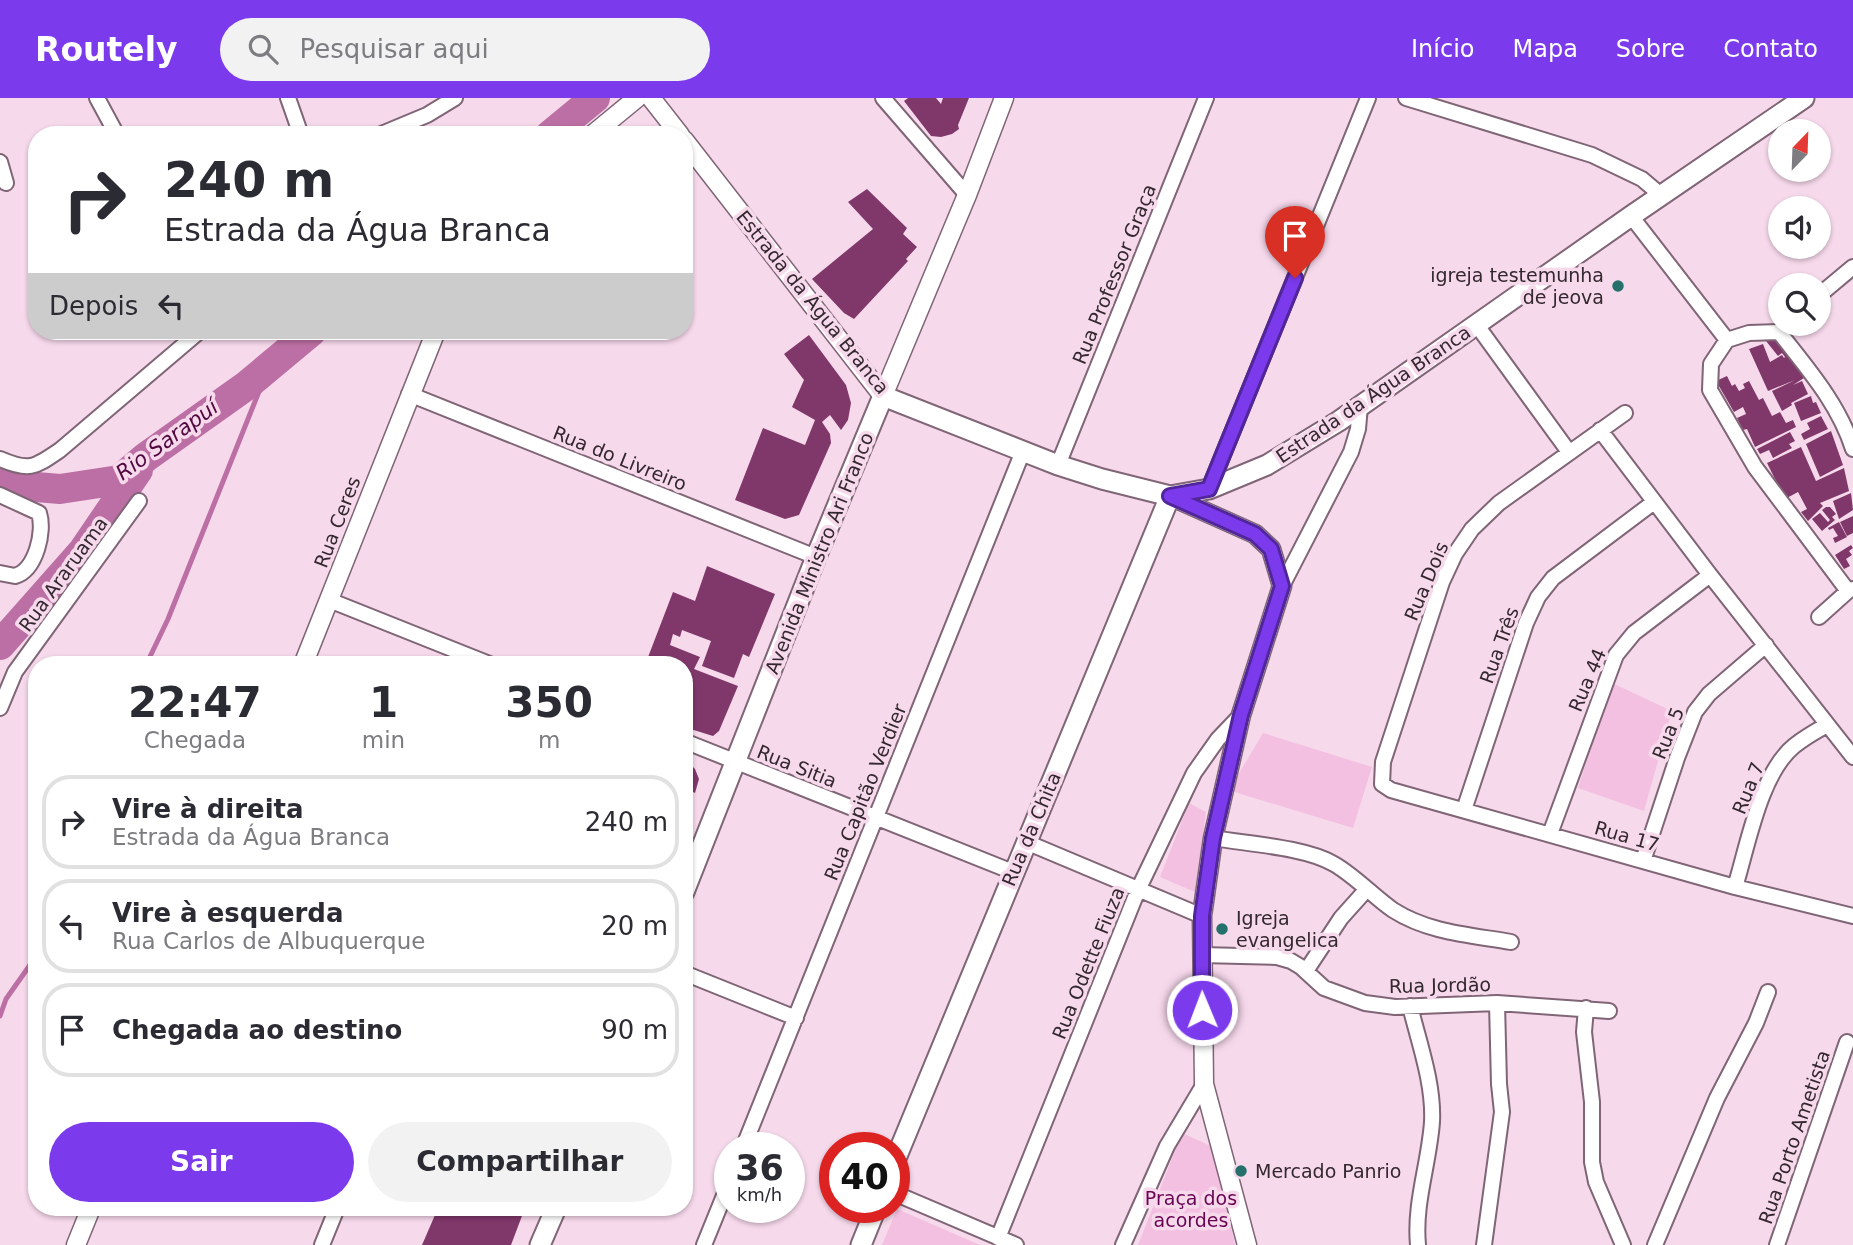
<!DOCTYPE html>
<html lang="pt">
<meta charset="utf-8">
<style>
:root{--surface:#fff;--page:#f2f2f3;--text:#2b2b33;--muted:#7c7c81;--line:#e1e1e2;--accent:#7c3aed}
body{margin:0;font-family:"DejaVu Sans",sans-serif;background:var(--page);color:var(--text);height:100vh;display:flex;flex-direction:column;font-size:26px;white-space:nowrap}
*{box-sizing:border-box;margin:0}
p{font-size:23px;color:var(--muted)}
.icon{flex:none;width:38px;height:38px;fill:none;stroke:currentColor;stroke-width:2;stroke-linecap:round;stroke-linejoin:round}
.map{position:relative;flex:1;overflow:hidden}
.details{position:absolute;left:28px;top:558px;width:665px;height:560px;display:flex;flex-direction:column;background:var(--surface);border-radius:28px;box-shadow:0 2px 5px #0004}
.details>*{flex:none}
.top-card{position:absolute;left:28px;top:28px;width:665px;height:214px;border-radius:28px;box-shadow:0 2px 5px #0004;background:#fff;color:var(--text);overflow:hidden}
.needle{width:46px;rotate:23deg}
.controls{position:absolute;left:1768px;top:21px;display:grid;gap:14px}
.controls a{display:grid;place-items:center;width:63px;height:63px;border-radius:50%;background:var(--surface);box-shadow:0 2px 5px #0004;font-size:35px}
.speed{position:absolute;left:714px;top:1034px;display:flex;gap:14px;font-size:35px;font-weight:700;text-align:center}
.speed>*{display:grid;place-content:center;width:91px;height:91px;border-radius:50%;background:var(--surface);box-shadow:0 2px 5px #0004;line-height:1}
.speed small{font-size:18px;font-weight:400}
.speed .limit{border:10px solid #d22;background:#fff;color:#111}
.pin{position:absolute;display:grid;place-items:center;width:60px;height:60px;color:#fff;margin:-72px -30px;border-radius:50% 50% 50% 0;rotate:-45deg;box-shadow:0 0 7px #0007}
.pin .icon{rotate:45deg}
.me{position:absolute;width:77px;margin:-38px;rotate:359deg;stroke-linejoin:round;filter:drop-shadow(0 0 5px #0008)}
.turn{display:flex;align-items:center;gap:24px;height:147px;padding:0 21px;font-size:32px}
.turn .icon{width:91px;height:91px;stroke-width:2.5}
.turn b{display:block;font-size:49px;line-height:60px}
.then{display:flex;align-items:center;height:66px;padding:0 21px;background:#0003;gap:14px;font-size:26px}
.eta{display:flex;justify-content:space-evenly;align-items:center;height:119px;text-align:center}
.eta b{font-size:42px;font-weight:700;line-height:49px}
.action{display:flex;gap:14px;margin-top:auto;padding:14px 21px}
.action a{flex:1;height:80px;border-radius:42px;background:var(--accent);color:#fff;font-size:28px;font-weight:700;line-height:80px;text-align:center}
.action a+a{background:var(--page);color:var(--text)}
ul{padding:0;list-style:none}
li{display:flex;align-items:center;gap:21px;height:94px;margin:0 14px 10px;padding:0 7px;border:4px solid var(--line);border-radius:28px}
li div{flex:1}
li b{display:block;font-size:26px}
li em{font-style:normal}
header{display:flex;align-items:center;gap:42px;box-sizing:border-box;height:98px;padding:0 35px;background:var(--accent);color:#fff}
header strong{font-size:33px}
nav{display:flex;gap:38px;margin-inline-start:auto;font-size:24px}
.search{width:490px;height:63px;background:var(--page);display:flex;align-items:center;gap:18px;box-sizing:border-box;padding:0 24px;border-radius:38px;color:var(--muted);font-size:26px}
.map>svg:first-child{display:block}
.green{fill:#f3c0e1}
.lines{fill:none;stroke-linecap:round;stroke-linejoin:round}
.stream{stroke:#bc6fa4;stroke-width:5}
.river{stroke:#bc6fa4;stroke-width:30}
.building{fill:#80386b}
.minor-casing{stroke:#7f6576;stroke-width:18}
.tertiary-casing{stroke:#7f6576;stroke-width:21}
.secondary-casing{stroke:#7f6576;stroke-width:23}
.minor{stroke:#fff;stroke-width:14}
.tertiary{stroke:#fff;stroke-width:18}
.secondary{stroke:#fff;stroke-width:19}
.route-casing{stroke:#51269a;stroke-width:18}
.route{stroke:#7c3aed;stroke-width:12}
.poi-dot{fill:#26706b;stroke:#f7d9ec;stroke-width:2.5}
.labels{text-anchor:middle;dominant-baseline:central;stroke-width:7;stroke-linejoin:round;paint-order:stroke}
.street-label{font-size:19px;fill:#33282f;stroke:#f7d9ec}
.poi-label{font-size:19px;fill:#33282f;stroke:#f7d9ec;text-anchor:start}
.park-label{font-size:19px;fill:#680553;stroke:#f7d9ec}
.water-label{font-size:21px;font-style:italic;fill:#500840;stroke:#f7d9ec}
</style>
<header>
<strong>Routely</strong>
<div class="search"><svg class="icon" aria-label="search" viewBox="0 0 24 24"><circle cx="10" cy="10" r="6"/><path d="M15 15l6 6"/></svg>Pesquisar aqui</div>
<nav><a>Início</a><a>Mapa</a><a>Sobre</a><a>Contato</a></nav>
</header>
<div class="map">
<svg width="1853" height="1147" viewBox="0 0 1853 1147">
<rect width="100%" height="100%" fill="#f7d9ec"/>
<!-- green -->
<path class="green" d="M1612,585L1672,613L1644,713L1578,690Z
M1263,635L1372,669L1353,730L1231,693L1235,682Z
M1189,705L1206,714L1195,794L1160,779Z
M1182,1035L1213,1049L1235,1147H1138Z
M897,1111L980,1147H882Z"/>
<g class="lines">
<!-- stream -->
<path class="stream" d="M146,567L168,521L260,291L287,253
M0,918L6,901L37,857"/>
<!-- river -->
<path class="river" d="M550,37L595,0
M0,386L60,391L119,382L146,359L246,288L312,233
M0,547L83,453L138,372"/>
</g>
<!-- building -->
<path class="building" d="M908,0H936L941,6L943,0H969L958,27L959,31L952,36L941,39L931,38L904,3Z
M867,91L907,130L903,136L917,149L906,161L908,163L854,221L844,215L812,181L873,131L848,104Z
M1776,235L1791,255L1787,257L1805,274L1801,276L1804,280L1793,287L1802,283L1808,296L1791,305L1792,307L1782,313L1772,293L1795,282L1768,293L1749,251L1763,246L1770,264L1782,257L1784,260L1785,259L1782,255L1778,258L1766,243Z
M809,237L846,287L851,305L848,322L841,332L830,317L822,324L830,336L831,345L799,417L785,421L735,402L763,330L805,347L815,322L792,309L804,282L784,256Z
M1727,278L1732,288L1735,286L1739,293L1745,290L1743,286L1749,283L1759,302L1763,300L1772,318L1780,314L1786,325L1793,322L1796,329L1755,349L1747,331L1743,332L1737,320L1746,316L1743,309L1734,314L1716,283Z
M1811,298L1813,305L1816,304L1821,315L1801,323L1794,305Z
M1821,318L1828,331L1804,342L1801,336L1810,331L1807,325Z
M1831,333L1843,367L1820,379L1806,346Z
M1790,334L1795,343L1789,346L1792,350L1773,360L1769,352L1760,356L1757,351Z
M1801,349L1816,383L1844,370L1849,393L1820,405L1823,408L1808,423L1801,414L1807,411L1798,394L1785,401L1767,365Z
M1851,395L1853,412L1839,421L1833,403Z
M1826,409H1830L1836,416L1832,419L1835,422L1822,433L1812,421L1820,415L1828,424L1830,422L1822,412Z
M1853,418V435L1847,438L1840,424Z
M1839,424L1847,439L1835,445L1833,440L1838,438L1833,430L1829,432L1828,430Z
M1851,447L1853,450L1849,453L1852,457L1846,461L1850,468L1844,471L1835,457Z
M707,468L775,496L749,559L743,556L734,580L702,568L711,543L682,532L680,539L673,536L670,547L700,559L694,571L738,588L719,633L713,638L684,629V567H645L673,494L695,503Z
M684,660L695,671L699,681L695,695L687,691L685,699Z
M438,1110H476L473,1117L477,1110H525L511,1147H422Z"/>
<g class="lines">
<!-- minor casing -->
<g class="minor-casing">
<path id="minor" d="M97,0L117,37
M288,0L301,37
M883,0L967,97
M1406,0L1592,57L1642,81L1662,98
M379,37L427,17L455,0
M0,64L6,85
M1631,118L1727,242L1749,235L1779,234C1807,270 1839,306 1853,351
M1823,194L1853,169
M1476,226L1569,354
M1727,242L1711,266L1710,292L1755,369L1848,493
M409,296L816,459
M1625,315L1499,405L1472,431L1455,456L1442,484L1383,664L1382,686L1391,692L1735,789L1853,818
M1600,332L1710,477L1853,659
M0,361C30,374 35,369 60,352L200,233
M1058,367L1206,0
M1209,391L1368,0
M0,397L39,415C45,433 36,472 15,478L0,475
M1282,488L1351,354L1358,331L1360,308
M329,502L492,567
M1819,519L1848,493L1853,491
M0,610L15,574L139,403
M684,643L1013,774
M1464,712L1526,525L1538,499L1553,480L1654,404
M1550,736L1616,557L1634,535L1710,477
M1213,740C1248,746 1305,749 1334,766C1355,778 1373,798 1393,812C1429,835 1471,837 1511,844
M1026,744L1202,818
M1643,763L1677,660L1695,614L1709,596L1766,547
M1735,789C1748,747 1760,676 1794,648C1804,640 1816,633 1827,627
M1201,857L1277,859L1291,863L1301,869L1324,890L1365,905L1395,909L1497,905L1609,913
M1306,873L1341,820L1367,791
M684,875L796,920
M1410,908C1419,945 1434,986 1432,1024C1429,1066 1414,1105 1418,1147
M1586,910L1584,934L1592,1004V1064L1596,1084L1623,1147
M743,1050L1023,353
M894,1095L1016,1147
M998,1140L1138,792L1194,675L1218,641L1240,618
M322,1147L337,1110
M704,1147L730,1083
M1123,1147L1167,1048L1204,986
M1484,1147L1502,1014L1499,986L1497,905
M1655,1147L1717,1000L1756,925L1768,894
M1777,1147L1847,944"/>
</g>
<!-- tertiary casing -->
<g class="tertiary-casing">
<path id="tertiary" d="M651,0L680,37
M592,37L637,0
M684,42L883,298L967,97L1004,0
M1170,398L1255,436L1271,451L1282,488L1241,617L1213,740L1202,818L1204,986L1247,1147
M303,567L436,233
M76,1147L91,1110"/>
</g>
<!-- secondary casing -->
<g class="secondary-casing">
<path id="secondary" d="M684,794L816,459L883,298L1058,367L1102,381L1170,398L1209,391L1267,367L1339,323L1631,118L1804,0
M894,1065L1170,398
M540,1147L556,1110
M861,1147L876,1110"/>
</g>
<!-- minor -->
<use href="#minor" class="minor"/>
<!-- tertiary -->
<use href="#tertiary" class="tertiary"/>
<!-- secondary -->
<use href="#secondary" class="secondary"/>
</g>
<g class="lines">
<!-- route casing -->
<g class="route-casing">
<path id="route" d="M1202,912V818L1213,740L1241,617L1282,488L1271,451L1255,436L1170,398L1209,391L1295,180"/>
</g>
<!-- route -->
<use href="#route" class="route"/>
</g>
<!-- markers -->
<g class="poi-dot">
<circle cx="1618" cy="188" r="7"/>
<circle cx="1222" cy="831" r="7"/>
<circle cx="1241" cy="1073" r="7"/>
</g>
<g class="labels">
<!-- street labels -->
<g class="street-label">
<text transform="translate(1114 176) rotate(-68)">Rua Professor Graça</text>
<text transform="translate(813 204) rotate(51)">Estrada da Água Branca</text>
<text transform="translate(1373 296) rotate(-34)">Estrada da Água Branca</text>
<text transform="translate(620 360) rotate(22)">Rua do Livreiro</text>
<text transform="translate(337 424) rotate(-69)">Rua Ceres</text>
<text transform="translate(819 455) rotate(-68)">Avenida Ministro Ari Franco</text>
<text transform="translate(63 476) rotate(-54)">Rua Araruama</text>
<text transform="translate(1426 483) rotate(-67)">Rua Dois</text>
<text transform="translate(1499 547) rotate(-70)">Rua Três</text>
<text transform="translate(1587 582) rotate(-67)">Rua 44</text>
<text transform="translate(1668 635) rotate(-68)">Rua 5</text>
<text transform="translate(797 668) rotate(22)">Rua Sitia</text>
<text transform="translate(1748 690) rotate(-68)">Rua 7</text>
<text transform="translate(865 694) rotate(-68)">Rua Capitão Verdier</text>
<text transform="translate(1031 731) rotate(-67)">Rua da Chita</text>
<text transform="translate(1627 738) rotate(16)">Rua 17</text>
<text transform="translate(1088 865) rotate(-68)">Rua Odette Fiuza</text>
<text transform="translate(1440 887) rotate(-1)">Rua Jordão</text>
<text transform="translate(1794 1039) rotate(-71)">Rua Porto Ametista</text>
</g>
<!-- poi labels -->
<g class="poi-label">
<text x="1604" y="177" text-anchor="end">igreja testemunha<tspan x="1604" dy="22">de jeova</tspan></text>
<text x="1236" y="820">Igreja<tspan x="1236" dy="22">evangelica</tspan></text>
<text x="1255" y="1073">Mercado Panrio</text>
</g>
<!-- park labels -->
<g class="park-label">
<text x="1191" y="1100">Praça dos<tspan x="1191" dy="22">acordes</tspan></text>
</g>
<!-- water labels -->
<g class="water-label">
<text transform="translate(167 342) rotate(-36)">Rio Sarapuí</text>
</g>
</g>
</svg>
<div class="controls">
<a><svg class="needle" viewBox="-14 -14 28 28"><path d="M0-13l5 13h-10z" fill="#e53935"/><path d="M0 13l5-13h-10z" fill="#7c7c81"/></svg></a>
<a><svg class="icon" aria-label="sound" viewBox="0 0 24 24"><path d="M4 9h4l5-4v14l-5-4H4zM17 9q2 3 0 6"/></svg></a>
<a><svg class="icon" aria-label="search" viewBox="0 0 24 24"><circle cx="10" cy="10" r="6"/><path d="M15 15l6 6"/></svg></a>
</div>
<div class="speed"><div>36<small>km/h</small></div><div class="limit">40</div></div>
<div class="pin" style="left:1295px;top:180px;background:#d93025"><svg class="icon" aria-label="arrive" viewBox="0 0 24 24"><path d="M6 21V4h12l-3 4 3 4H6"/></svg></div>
<svg class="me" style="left:1202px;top:912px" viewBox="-20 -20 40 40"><circle r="17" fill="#7c3aed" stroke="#fff" stroke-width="3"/><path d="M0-11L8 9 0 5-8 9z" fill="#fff"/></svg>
<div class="top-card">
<div class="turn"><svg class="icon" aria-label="right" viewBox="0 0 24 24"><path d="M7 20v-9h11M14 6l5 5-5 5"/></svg><div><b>240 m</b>Estrada da Água Branca</div></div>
<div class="then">Depois<svg class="icon" aria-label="left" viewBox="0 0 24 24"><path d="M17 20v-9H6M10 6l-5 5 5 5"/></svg></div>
</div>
<section class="details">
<div class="eta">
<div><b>22:47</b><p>Chegada</p></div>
<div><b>1</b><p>min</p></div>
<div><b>350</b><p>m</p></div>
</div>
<ul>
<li><svg class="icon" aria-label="right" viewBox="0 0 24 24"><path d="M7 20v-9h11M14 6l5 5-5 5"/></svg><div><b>Vire à direita</b><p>Estrada da Água Branca</p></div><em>240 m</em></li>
<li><svg class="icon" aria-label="left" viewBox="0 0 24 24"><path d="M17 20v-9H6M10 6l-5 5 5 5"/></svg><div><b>Vire à esquerda</b><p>Rua Carlos de Albuquerque</p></div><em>20 m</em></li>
<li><svg class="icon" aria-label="arrive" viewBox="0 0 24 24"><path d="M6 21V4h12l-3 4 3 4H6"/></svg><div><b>Chegada ao destino</b></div><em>90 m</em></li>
</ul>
<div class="action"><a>Sair</a><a>Compartilhar</a></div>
</section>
</div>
